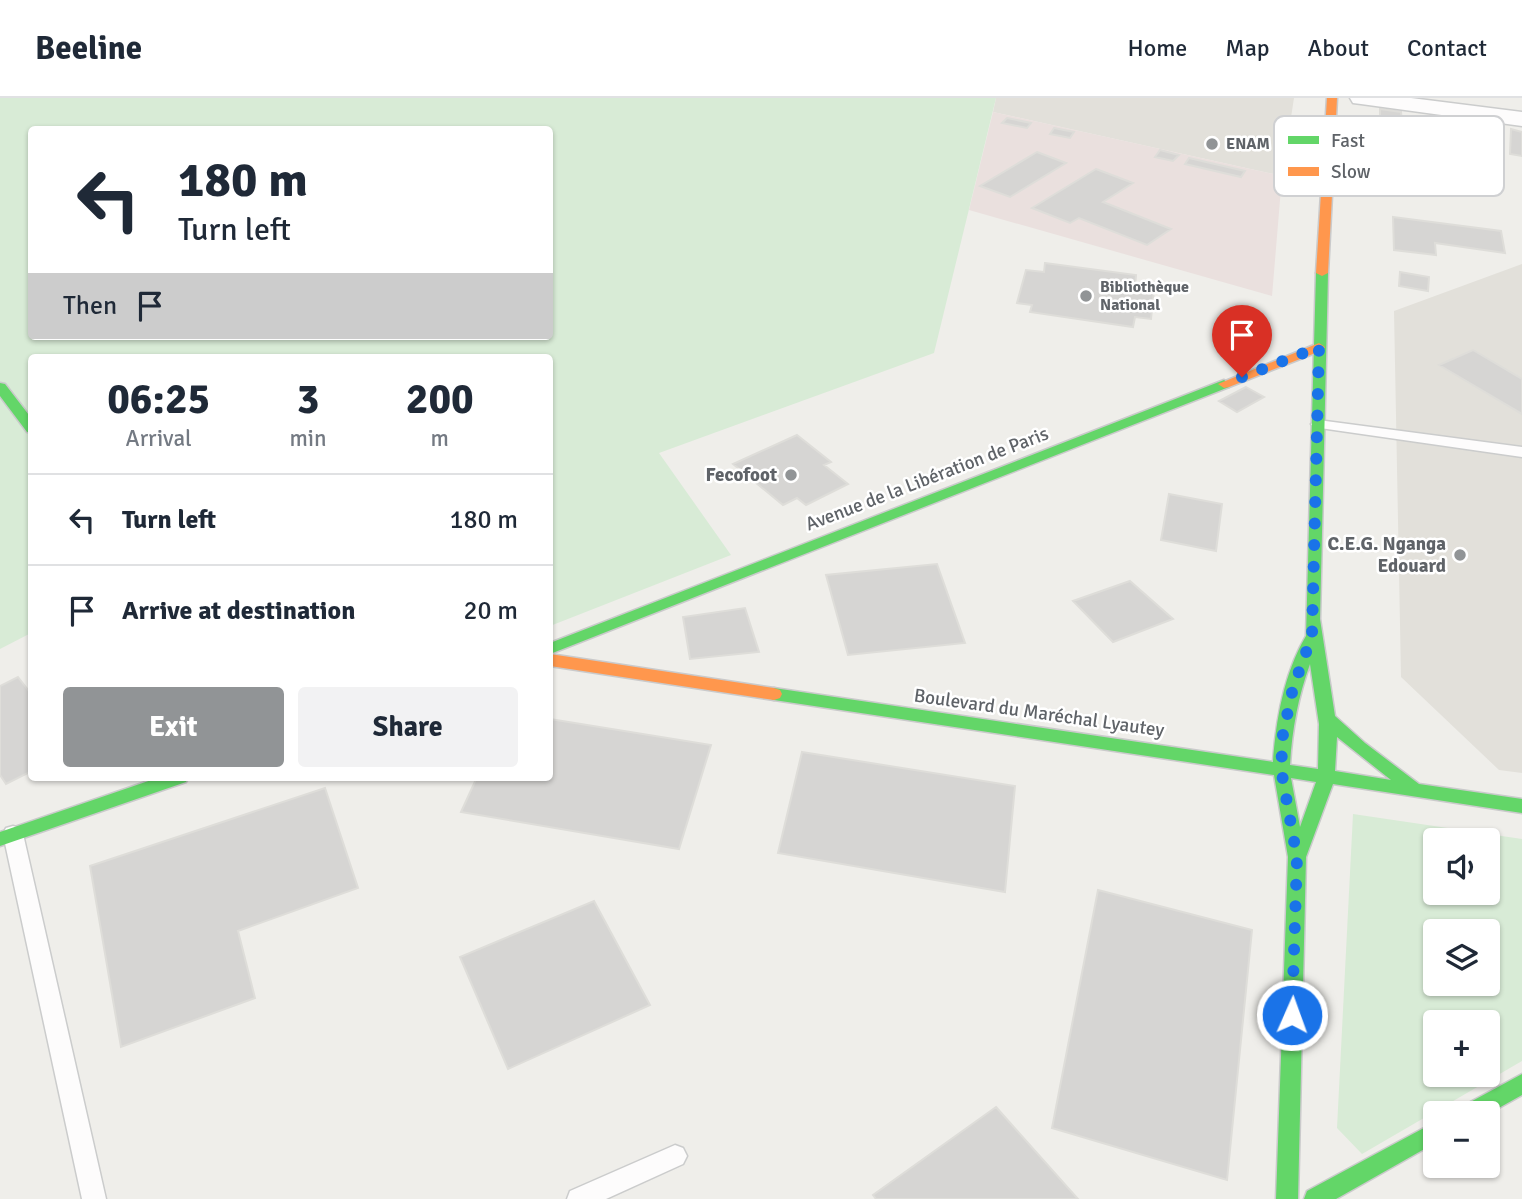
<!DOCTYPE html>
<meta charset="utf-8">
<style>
:root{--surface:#fff;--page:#f2f2f3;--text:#1f2937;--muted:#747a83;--line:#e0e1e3;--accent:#919496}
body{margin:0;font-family:Signika,sans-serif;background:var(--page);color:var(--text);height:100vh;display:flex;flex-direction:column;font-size:26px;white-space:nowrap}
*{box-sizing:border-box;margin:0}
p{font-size:23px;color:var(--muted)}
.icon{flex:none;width:38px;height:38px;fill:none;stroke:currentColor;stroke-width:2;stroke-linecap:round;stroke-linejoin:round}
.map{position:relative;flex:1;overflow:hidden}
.sheet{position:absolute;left:28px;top:256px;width:525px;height:427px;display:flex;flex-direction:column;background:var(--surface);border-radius:7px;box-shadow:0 2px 5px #0004}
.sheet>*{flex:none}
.top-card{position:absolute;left:28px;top:28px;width:525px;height:214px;border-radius:7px;box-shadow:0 2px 5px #0004;background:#fff;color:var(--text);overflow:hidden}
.fabs{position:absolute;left:1423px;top:730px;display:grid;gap:14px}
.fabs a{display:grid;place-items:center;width:77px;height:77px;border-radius:7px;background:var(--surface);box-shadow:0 2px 5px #0004;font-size:35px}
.pin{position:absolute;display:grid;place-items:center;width:60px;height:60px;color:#fff;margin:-72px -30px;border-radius:50% 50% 50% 0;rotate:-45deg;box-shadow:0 0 7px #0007}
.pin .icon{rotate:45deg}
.me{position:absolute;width:77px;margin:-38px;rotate:2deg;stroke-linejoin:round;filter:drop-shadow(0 0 5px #0008)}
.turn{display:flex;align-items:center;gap:24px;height:147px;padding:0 35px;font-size:32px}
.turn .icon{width:91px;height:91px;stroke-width:2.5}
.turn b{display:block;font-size:49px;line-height:60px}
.then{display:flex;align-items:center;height:66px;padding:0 35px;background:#0003;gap:14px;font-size:26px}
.eta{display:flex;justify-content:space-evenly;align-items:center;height:119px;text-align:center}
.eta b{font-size:42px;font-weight:800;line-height:49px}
.button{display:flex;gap:14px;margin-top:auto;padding:14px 35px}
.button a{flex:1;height:80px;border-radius:7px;background:var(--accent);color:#fff;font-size:28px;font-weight:800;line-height:80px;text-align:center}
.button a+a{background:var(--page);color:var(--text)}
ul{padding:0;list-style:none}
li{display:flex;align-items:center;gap:21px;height:91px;padding:0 35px;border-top:2px solid var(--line)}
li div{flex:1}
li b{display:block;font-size:26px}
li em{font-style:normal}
header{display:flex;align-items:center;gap:42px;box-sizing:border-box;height:98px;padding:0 35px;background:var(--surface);border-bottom:2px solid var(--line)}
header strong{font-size:33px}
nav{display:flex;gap:38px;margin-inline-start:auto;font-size:24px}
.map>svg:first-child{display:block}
.education{fill:#e2e0da}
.medical{fill:#eae0de}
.green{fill:#d8ebd6;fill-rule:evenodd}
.building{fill:#d6d5d3;stroke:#deddd9;stroke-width:2}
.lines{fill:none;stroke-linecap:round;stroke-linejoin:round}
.lane-casing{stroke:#cbcccc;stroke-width:3}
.street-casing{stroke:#cbcccc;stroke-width:3}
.fast-casing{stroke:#cacacb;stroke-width:3}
.slow-casing{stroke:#cacacb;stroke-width:3}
.lane{fill:#fdfcfc;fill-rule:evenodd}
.street{fill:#fdfcfc;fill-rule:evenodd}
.fast{fill:#63d668;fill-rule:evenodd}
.slow{fill:#ff974d;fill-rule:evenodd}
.route{stroke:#1a73e8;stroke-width:12;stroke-dasharray:0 21.6}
.poi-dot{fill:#919496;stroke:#fff;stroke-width:2.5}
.labels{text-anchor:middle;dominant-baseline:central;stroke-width:5;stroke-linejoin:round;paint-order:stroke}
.far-poi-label{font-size:16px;font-weight:bold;fill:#5f6368;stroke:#fff;text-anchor:start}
.poi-label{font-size:19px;font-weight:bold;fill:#5f6368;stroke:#fff;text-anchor:end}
.street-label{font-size:19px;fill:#5f6368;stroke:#fff}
.key{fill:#fff;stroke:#cfd0d2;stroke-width:2}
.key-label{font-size:19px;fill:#5f6368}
</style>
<header>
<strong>Beeline</strong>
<nav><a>Home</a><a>Map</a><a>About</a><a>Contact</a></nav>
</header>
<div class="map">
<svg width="1522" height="1101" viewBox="0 0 1522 1101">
<rect width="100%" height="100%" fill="#efeeea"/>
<!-- education -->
<path class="education" d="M996,0H1294L1282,78L993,14Z
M1522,166V675L1499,672L1401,579L1394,213Z"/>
<!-- medical -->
<path class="medical" d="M993,14L1282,78L1272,198L969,112Z"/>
<!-- green -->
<path class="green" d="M0,0H996L934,255L659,355L731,457L550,528V259H32L31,535L0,551ZM32,32H550V238H32Z
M1353,716L1522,741V963L1362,1056L1337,1030ZM1435,742H1488V794H1435ZM1435,833H1488V886H1435ZM1435,924H1488V976H1435Z"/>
<!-- building -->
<path class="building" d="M1380,11L1401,14L1402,25L1380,22Z
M1007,20L1031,25L1027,30L1002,25Z
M1054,30L1074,34L1070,40L1050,36Z
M1511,31L1522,34V58L1510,56Z
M1160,52L1179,57L1173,63L1155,59Z
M1037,54L1066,65L1010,99L980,88Z
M1189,60L1245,73L1241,79L1185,66Z
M1096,71L1133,85L1103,104L1171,131L1147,147L1079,120L1070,125L1032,110Z
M1393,119L1501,133L1505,155L1435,145L1436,157L1394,152Z
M1045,165L1136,177L1135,189L1154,192L1151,221L1135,219L1133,229L1030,214L1032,207L1017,205L1026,172L1044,174Z
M1400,174L1429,179L1428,193L1399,188Z
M1473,252L1522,281V316L1439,267Z
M1246,289L1264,299L1237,314L1219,303Z
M797,337L831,364L824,367L848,386L806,407L797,400L783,407L733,366Z
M1169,396L1222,406L1216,453L1161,442Z
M937,466L965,545L848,557L826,477Z
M1130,483L1173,521L1113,544L1073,503Z
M745,510L759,554L690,561L683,519Z
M18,579L32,597V673L6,686L0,677V588Z
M550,621L711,647L679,751L461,714L477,679H550Z
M802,654L1015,688L1005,794L778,755Z
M325,690L358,790L238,833L255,900L121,949L90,768Z
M1098,792L1252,832L1227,1082L1052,1030Z
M594,803L650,907L508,971L460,859Z
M996,1009L1078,1101H876L873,1097Z"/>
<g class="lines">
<!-- lane casing -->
<g class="lane-casing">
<path id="lane" d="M1318,322L1522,349V359L1313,329L1311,326Z
M13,728L20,730L23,736L106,1101H82L3,736L6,730Z
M675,1047L683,1050L687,1058L683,1066L606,1101H567L570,1093Z"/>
</g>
<!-- street casing -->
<g class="street-casing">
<path id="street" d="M1350,0H1411L1522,14V28L1361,6L1353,5Z"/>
</g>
<!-- fast casing -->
<g class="fast-casing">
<path id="fast" d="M1322,172L1328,175L1320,521L1335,618L1365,645L1419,686L1522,701V715L1333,686L1306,759L1298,1101H1276L1288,759L1274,677L774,602L768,600L766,596L768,592L774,590L1273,664C1276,622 1284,575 1306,538L1316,175ZM1310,566L1319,626L1318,671L1290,667C1292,632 1298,599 1310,566ZM1337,639L1391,682L1335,673ZM1291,680L1316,684L1300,729Z
M1224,282L1230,286L1229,289L550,556V545Z
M0,285L5,286L32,321V335L27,334L0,298Z
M160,679H189L186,684L0,748V734Z
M1522,976V997L1488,1016L1460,1015L1463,1008Z
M1435,1024V1045L1336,1101H1304L1307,1093Z"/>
</g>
<!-- slow casing -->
<g class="slow-casing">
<path id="slow" d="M1327,0H1337L1328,175L1322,178L1316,175Z
M1319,245L1325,249L1323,252L1229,289L1224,290L1218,286Z
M550,556L774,590L780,592L782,596L780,600L774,602L550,568Z"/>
</g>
<!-- lane -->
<use href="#lane" class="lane"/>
<!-- street -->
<use href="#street" class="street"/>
<!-- fast -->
<use href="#fast" class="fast"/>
<!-- slow -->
<use href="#slow" class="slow"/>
</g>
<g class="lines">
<!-- route -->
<path class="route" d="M1242,279L1319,249L1312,538L1293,590L1283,636L1281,671L1297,760L1292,917"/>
</g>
<!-- markers -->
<g class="poi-dot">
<circle cx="1212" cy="46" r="7"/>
<circle cx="1086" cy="198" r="7"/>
<circle cx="791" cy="377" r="7"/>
<circle cx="1460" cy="457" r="7"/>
</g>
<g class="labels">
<!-- far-poi labels -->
<g class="far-poi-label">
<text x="1226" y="46">ENAM</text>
<text x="1100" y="189">Bibliothèque<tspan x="1100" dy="18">National</tspan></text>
</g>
<!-- poi labels -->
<g class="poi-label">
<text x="777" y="377">Fecofoot</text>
<text x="1446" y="446">C.E.G. Nganga<tspan x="1446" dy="22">Edouard</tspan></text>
</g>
<!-- street labels -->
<g class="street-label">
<text transform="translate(927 381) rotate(-21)">Avenue de la Libération de Paris</text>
<text transform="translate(1039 615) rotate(8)">Boulevard du Maréchal Lyautey</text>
</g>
</g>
<!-- legend -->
<rect x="1274" y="18" width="230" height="80" rx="10" class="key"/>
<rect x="1288" y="38" width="31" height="8" fill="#63d668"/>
<rect x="1288" y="69" width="31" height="9" fill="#ff974d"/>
<g class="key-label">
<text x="1331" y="49">Fast</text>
<text x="1331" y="80">Slow</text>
</g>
</svg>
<div class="fabs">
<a><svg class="icon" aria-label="sound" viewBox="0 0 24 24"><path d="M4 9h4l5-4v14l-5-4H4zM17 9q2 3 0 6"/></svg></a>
<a><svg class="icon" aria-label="layers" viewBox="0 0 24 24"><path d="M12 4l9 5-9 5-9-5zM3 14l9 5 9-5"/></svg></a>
<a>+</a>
<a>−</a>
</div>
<div class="pin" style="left:1242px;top:279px;background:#d93025"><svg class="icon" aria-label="arrive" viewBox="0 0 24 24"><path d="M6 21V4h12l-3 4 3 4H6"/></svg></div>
<svg class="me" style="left:1292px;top:917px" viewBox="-20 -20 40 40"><circle r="17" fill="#1a73e8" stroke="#fff" stroke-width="3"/><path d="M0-11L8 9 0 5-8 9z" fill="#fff"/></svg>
<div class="top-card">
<div class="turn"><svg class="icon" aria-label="left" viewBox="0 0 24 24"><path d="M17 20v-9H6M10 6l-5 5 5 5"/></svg><div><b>180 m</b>Turn left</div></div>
<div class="then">Then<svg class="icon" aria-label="arrive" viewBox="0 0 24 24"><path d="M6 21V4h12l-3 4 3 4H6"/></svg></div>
</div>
<section class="sheet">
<div class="eta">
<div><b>06:25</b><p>Arrival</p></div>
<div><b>3</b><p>min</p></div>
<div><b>200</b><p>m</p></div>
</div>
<ul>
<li><svg class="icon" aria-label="left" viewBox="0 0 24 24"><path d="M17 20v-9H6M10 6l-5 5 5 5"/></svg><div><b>Turn left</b></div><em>180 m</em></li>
<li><svg class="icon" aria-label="arrive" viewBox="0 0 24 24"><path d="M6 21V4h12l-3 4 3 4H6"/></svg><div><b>Arrive at destination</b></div><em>20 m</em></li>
</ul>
<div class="button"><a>Exit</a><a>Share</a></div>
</section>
</div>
